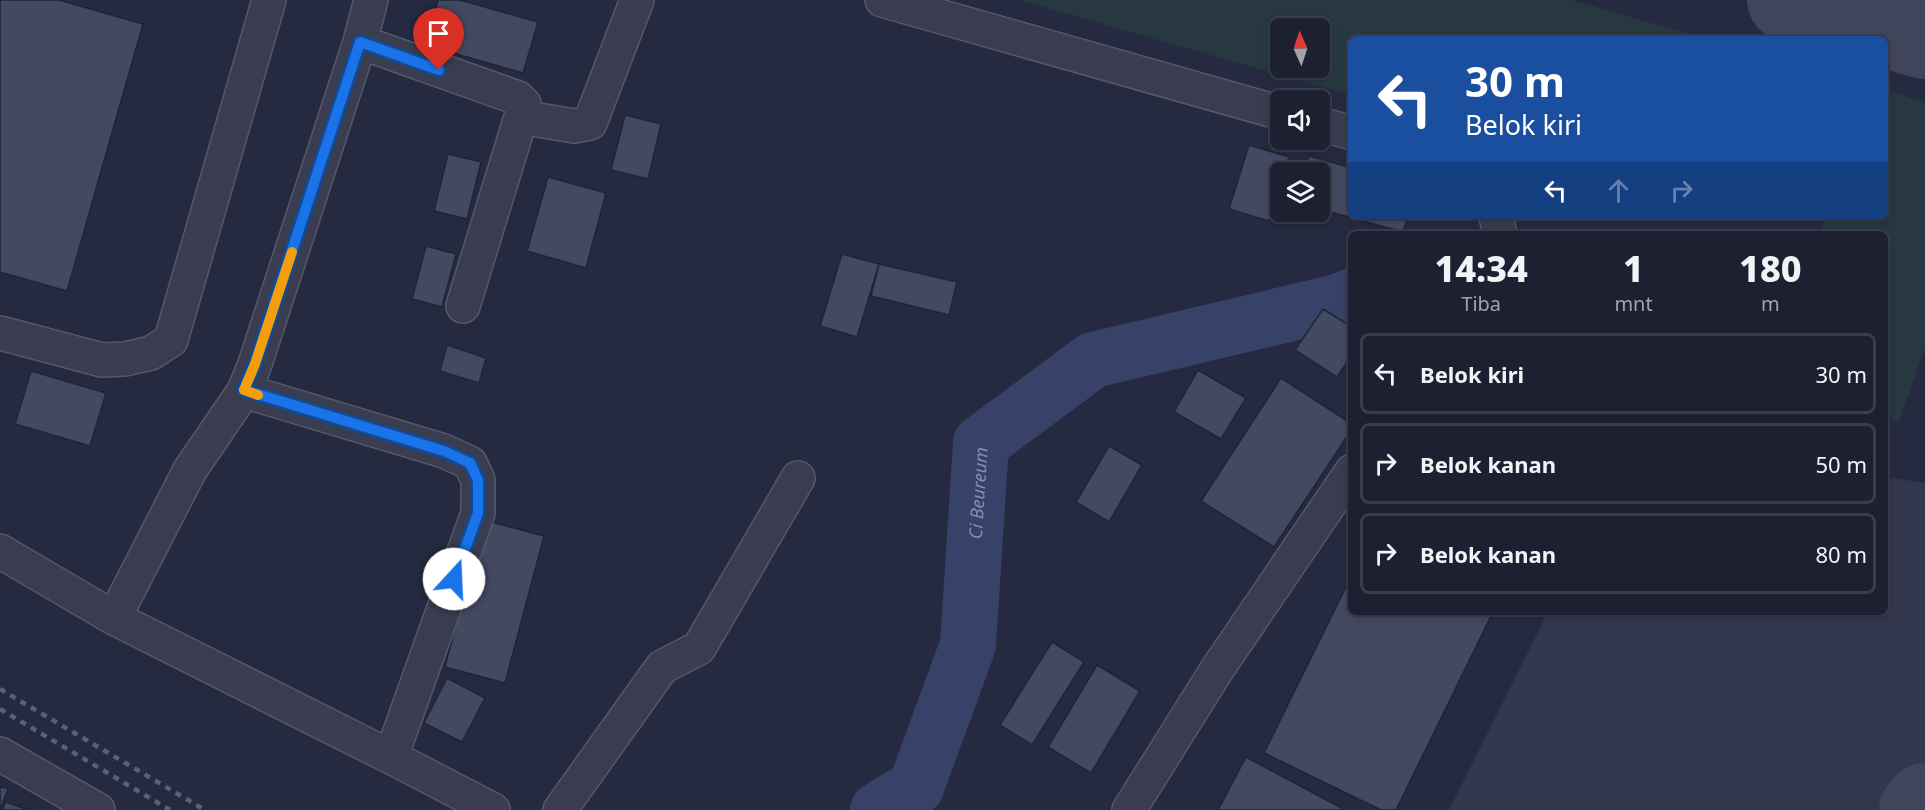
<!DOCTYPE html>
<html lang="id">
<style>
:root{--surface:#1c2030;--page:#292d3c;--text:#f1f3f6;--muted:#a0a3ab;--line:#3a3e4c}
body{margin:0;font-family:"Noto Sans",sans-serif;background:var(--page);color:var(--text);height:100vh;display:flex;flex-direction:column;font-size:22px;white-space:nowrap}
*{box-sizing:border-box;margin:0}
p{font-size:20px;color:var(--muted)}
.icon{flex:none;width:33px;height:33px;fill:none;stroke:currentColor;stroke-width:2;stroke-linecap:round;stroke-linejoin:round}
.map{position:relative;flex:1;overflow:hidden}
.panel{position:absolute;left:1348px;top:231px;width:540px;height:384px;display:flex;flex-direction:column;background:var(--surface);border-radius:9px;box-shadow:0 3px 9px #0003,0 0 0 2px var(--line)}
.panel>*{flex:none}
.top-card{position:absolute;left:1348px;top:36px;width:540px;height:183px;border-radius:9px;box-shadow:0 3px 9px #0003,0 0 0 2px var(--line);background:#1a4fa0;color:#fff;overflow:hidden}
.needle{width:39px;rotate:357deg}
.tools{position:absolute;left:1270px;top:18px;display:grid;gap:12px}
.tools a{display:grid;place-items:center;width:60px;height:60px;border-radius:9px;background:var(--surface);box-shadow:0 3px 9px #0003,0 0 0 2px var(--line);font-size:30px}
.pin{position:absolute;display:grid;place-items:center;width:51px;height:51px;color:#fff;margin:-62px -26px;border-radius:50% 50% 50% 0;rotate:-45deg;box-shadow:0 0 6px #0007}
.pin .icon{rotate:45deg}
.me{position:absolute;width:66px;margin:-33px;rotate:20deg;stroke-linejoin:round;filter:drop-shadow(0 0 4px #0008)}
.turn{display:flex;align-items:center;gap:21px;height:126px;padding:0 18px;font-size:27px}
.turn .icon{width:78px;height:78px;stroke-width:2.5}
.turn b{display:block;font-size:42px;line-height:51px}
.lanes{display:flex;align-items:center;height:57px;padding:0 18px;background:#0003;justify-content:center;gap:30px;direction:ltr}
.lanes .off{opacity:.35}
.eta{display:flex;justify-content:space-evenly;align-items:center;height:102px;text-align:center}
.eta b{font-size:36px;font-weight:800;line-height:42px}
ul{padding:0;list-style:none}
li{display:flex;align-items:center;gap:18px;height:81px;margin:0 12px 9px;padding:0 6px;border:3px solid var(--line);border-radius:9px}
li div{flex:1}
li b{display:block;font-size:22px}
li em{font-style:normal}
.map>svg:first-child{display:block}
.airport{fill:#33374d}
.green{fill:#273841;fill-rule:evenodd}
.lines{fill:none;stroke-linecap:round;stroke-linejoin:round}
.river{stroke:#384167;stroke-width:56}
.taxiway{stroke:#40455b;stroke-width:82}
.building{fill:#444962;stroke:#202437;stroke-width:1.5}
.minor-casing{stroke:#54586a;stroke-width:36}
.minor{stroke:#393d4f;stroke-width:33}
.rail{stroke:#5b6076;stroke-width:4.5;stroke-dasharray:6 6;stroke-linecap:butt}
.route-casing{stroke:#114b97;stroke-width:15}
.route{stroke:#1a73e8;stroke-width:10}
.slow{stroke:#f59e0b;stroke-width:10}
.labels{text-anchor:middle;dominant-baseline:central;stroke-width:6;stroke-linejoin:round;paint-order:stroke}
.water-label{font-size:18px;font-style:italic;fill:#848eb6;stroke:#1e2235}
</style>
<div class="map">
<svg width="1925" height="810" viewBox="0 0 1925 810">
<rect width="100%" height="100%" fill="#252a40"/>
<!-- airport -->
<path class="airport" d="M1886,477L1925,483V810H1449L1548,612H1886Z"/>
<!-- green -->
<path class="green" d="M1019,0H1572L1707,39H1352L1351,95ZM1281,28H1320V68H1281Z
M1886,90L1925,102V349L1898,423L1886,416V234H1820L1825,216H1886Z"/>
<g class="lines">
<!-- river -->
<path class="river" id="s1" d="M878,810L916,787L968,645L981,443L1093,360L1334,303L1352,296"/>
<!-- taxiway -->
<path class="taxiway" d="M1788,0L1925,38
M1920,810L1925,804"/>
</g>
<!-- building -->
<path class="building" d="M0,0H59L143,24L67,291L0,272Z
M438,0H460L538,22L523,73L425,45Z
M625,115L661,124L648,179L611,170Z
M1249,145L1289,157L1284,172H1281V182L1269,221L1229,209Z
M448,154L481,162L467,219L434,211Z
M1309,156L1352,168V216H1408L1403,232L1320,209V172H1304Z
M548,177L606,193L586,268L527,251Z
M426,246L456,254L442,307L412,299Z
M842,254L879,264L857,337L820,326Z
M879,264L957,282L949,315L871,296Z
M1323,309L1352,327V355L1337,377L1295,350Z
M447,345L486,358L479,383L440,371Z
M1198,370L1246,398L1221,439L1174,412Z
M31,371L106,393L90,446L15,424Z
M1281,378L1352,424V429L1274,547L1201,501Z
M1109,446L1142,465L1109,522L1076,502Z
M483,520L544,536L505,683L445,667Z
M1352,575V612H1493L1396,810H1381L1264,753Z
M1052,642L1084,662L1032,745L1000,725Z
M1097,665L1140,691L1091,773L1048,747Z
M447,678L485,698L462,742L424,723Z
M1246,757L1345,810H1218Z
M0,786L8,789L0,810Z
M6,802L28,810H2Z"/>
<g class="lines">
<!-- minor casing -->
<g class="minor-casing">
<path id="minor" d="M882,0L1281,113
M360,42L518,98L524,104L521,117L463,306
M521,117L574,126L590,123L637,0
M1320,124L1352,133
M1496,216L1500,234
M0,333L102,360L125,359L151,353L171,340L269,0
M244,391L444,451L470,463L478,480V513L391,757
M0,551L114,618L391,757L493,810
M114,618L190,470L244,391L255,364L360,42L371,0
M0,754L98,810
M560,810L662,667L699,648L798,478
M1129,810L1216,671L1352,471"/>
</g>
<!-- minor -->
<use href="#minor" class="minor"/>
<!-- rail -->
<path class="rail" d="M0,689L205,810
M0,709L170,810"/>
</g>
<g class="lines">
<!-- route casing -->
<g class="route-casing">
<path id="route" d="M439,70L360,42L255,364L244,390L444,451L470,463L478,480V513L454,579"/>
</g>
<!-- route -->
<use href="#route" class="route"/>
<!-- slow -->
<path class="slow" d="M258,395L244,390L255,364L292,252"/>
</g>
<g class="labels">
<!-- water labels -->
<g class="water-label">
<text stroke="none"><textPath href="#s1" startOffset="348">Ci Beureum</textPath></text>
</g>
</g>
</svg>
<div class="tools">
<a><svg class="needle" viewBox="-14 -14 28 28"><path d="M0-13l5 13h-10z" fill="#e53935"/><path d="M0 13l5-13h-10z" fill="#a0a3ab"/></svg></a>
<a><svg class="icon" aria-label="sound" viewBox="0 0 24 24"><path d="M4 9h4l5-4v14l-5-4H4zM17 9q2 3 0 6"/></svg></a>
<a><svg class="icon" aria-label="layers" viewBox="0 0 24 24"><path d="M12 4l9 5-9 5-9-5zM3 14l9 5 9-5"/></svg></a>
</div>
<div class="pin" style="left:439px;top:70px;background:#d93025"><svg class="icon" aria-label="arrive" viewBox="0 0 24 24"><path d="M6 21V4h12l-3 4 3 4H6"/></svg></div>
<svg class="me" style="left:454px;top:579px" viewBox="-20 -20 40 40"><circle r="19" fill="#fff"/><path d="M0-13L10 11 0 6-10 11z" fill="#1a73e8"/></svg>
<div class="top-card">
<div class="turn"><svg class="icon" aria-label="left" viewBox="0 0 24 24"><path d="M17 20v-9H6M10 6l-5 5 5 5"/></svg><div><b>30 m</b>Belok kiri</div></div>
<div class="lanes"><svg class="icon" aria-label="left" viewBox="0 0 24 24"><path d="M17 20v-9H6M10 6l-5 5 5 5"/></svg><svg class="icon off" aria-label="ahead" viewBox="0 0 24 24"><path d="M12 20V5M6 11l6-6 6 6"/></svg><svg class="icon off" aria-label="right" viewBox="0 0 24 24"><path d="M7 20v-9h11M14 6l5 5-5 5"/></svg></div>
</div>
<section class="panel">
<div class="eta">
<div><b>14:34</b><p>Tiba</p></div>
<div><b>1</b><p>mnt</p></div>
<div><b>180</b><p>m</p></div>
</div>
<ul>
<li><svg class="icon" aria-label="left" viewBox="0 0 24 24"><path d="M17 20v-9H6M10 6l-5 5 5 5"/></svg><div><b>Belok kiri</b></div><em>30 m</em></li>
<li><svg class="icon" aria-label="right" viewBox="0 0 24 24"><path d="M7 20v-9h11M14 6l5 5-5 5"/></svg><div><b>Belok kanan</b></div><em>50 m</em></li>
<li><svg class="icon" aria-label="right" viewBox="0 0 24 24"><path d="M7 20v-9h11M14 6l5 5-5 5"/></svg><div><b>Belok kanan</b></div><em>80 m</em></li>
</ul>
</section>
</div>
